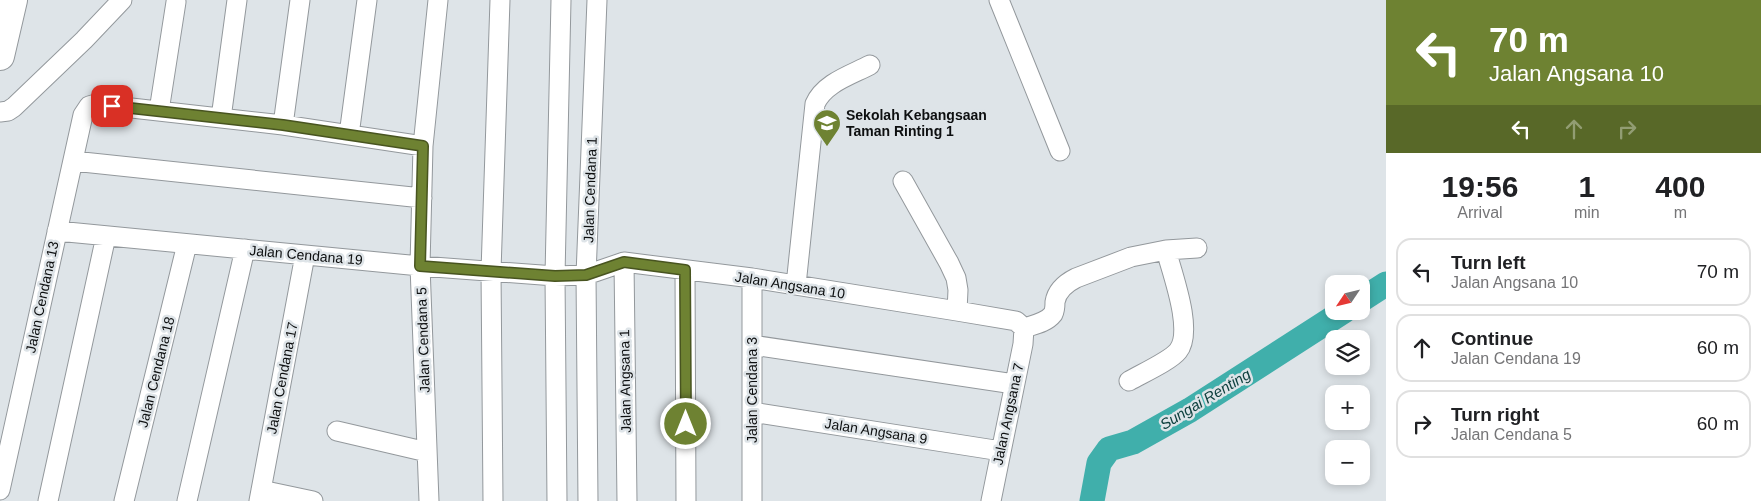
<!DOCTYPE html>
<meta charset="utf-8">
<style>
:root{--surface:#fff;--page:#f2f2f2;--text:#202124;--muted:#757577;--line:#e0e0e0}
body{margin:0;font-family:Helvetica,sans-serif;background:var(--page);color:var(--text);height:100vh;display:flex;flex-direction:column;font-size:19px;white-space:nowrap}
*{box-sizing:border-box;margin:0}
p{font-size:16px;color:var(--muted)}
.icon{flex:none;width:28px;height:28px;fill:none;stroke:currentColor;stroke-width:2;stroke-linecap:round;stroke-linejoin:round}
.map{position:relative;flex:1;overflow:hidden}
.sheet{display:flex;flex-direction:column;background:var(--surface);width:375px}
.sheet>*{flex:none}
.top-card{background:#6e8232;color:#fff;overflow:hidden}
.needle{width:32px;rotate:235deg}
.fabs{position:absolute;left:1325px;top:275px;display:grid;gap:10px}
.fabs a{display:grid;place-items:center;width:45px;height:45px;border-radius:10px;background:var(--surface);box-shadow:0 2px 8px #0003;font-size:25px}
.pin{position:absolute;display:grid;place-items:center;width:42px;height:42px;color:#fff;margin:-21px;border-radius:10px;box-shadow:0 2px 8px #0006}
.me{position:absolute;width:55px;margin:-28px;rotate:0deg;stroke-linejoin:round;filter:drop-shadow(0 0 4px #0008)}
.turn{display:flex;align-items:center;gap:18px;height:105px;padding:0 20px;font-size:22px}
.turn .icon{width:65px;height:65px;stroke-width:2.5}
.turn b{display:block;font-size:35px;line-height:42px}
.lanes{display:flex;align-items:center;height:48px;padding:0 20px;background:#0003;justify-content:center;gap:25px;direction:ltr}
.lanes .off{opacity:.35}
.eta{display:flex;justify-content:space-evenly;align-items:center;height:85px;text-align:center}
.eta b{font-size:30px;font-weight:600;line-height:35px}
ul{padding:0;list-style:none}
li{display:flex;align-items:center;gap:15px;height:68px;margin:0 10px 8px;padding:0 10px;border:2px solid var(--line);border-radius:15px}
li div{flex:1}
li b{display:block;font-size:19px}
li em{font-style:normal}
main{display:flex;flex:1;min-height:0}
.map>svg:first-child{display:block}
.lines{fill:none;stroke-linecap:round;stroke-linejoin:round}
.river{stroke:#40afab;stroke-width:25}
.minor-casing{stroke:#93989c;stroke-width:21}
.highway-casing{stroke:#93989c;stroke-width:30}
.minor{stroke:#fff;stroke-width:19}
.highway{stroke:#fff;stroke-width:28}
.route-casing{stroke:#485420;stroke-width:12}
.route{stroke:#6e8232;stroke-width:9}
.labels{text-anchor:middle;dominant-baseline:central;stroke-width:5;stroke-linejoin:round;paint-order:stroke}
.poi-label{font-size:14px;font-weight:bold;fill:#0d0f10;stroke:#dee4e8;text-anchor:start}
.street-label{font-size:14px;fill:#0d0f10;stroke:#dee4e8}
.water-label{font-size:15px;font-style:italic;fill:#0e403e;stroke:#dee4e8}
</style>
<main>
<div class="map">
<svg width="1386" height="501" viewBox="0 0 1386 501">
<rect width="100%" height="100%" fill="#dee4e8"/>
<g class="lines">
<!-- river -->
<path class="river" d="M1361,300L1386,284
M1092,501L1099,463L1109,449L1133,442L1190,410L1344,311"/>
<!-- minor casing -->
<g class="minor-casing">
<path id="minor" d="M999,0L1060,151
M159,111L176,2
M0,112L8,111L14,107L84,40L122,0
M221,118L237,0
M283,125L300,0
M349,135L367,0
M73,161L422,198
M903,181L949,263L956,278L958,290L957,311
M57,231L420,266L555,276L586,275L624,262L752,278L957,311L1016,321L1024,328
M624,262L627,501
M685,270L686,501
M796,285L815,104C824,83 851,75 870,65
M1024,328C1033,325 1046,323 1053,314C1055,310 1055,306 1055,302C1057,290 1066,283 1076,278L1131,257L1166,250L1197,248
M752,345L1014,384
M1129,381C1141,374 1170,361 1178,351C1194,331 1172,273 1166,250
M752,412L1001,451
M337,431L427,452
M0,490L83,115L89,106L96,104L283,125L423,146
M261,490L313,501
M48,501L106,236
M124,501L187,244
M187,501L245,249
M259,501L305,255
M429,501L420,266L423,146L438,0
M493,501L491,271L500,0
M557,501L555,276L561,0
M588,501L586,275L597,0
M752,501V278
M991,501L1023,344L1024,328"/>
</g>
<!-- highway casing -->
<g class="highway-casing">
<path id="highway" d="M0,56L13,0"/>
</g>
<!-- minor -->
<use href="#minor" class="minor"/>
<!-- highway -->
<use href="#highway" class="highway"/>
</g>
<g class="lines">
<!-- route casing -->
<g class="route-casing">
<path id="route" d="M112,106L283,125L423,146L420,266L555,276L586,275L624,262L685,270L686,424"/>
</g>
<!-- route -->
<use href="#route" class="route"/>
</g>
<!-- icons -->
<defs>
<g id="school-pin" transform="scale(1.4375)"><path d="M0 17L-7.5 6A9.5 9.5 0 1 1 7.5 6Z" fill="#6e8232" stroke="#dee4e8"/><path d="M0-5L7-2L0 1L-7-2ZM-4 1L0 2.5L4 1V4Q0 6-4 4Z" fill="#fff"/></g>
</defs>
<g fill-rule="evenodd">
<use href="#school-pin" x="827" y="123"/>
</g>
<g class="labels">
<!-- poi labels -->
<g class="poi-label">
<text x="846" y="115">Sekolah Kebangsaan<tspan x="846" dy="16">Taman Rinting 1</tspan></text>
</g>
<!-- street labels -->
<g class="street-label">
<text transform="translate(590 190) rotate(-88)">Jalan Cendana 1</text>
<text transform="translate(306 255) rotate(5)">Jalan Cendana 19</text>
<text transform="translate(790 285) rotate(9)">Jalan Angsana 10</text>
<text transform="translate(42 297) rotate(-78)">Jalan Cendana 13</text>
<text transform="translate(423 340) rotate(-92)">Jalan Cendana 5</text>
<text transform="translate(156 372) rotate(-76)">Jalan Cendana 18</text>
<text transform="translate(282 378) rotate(-79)">Jalan Cendana 17</text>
<text transform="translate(625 381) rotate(-91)">Jalan Angsana 1</text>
<text transform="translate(752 390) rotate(-90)">Jalan Cendana 3</text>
<text transform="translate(1008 414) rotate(-78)">Jalan Angsana 7</text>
<text transform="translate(876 431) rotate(9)">Jalan Angsana 9</text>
</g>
<!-- water labels -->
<g class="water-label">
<text transform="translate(1205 399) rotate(-31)">Sungai Renting</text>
</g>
</g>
</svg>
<div class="fabs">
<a><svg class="needle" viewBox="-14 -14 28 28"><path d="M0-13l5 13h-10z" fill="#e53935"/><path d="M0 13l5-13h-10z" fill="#757577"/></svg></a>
<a><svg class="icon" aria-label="layers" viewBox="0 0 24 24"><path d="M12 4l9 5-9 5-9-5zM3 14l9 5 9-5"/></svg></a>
<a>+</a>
<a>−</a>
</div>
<div class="pin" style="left:112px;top:106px;background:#d93025"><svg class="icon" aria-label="arrive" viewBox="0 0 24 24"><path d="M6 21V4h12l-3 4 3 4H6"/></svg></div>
<svg class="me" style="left:686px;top:424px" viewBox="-20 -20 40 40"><circle r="17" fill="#6e8232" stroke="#fff" stroke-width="3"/><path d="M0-11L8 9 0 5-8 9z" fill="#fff"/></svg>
</div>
<section class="sheet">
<div class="top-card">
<div class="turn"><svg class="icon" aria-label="left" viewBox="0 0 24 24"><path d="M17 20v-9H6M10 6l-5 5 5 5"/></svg><div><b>70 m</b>Jalan Angsana 10</div></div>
<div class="lanes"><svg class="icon" aria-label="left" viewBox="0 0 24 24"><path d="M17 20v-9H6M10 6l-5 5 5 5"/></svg><svg class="icon off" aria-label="ahead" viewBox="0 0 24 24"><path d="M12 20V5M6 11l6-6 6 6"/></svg><svg class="icon off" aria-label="right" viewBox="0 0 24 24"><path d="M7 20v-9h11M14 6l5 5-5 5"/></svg></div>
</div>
<div class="eta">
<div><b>19:56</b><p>Arrival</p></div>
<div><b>1</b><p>min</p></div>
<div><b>400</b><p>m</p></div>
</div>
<ul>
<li><svg class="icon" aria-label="left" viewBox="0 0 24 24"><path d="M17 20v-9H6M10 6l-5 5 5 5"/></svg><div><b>Turn left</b><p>Jalan Angsana 10</p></div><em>70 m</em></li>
<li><svg class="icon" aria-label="ahead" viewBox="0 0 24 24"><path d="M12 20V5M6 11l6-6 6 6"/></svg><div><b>Continue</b><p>Jalan Cendana 19</p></div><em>60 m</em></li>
<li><svg class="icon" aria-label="right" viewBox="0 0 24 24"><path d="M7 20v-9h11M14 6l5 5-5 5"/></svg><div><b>Turn right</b><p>Jalan Cendana 5</p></div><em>60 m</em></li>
</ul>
</section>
</main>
